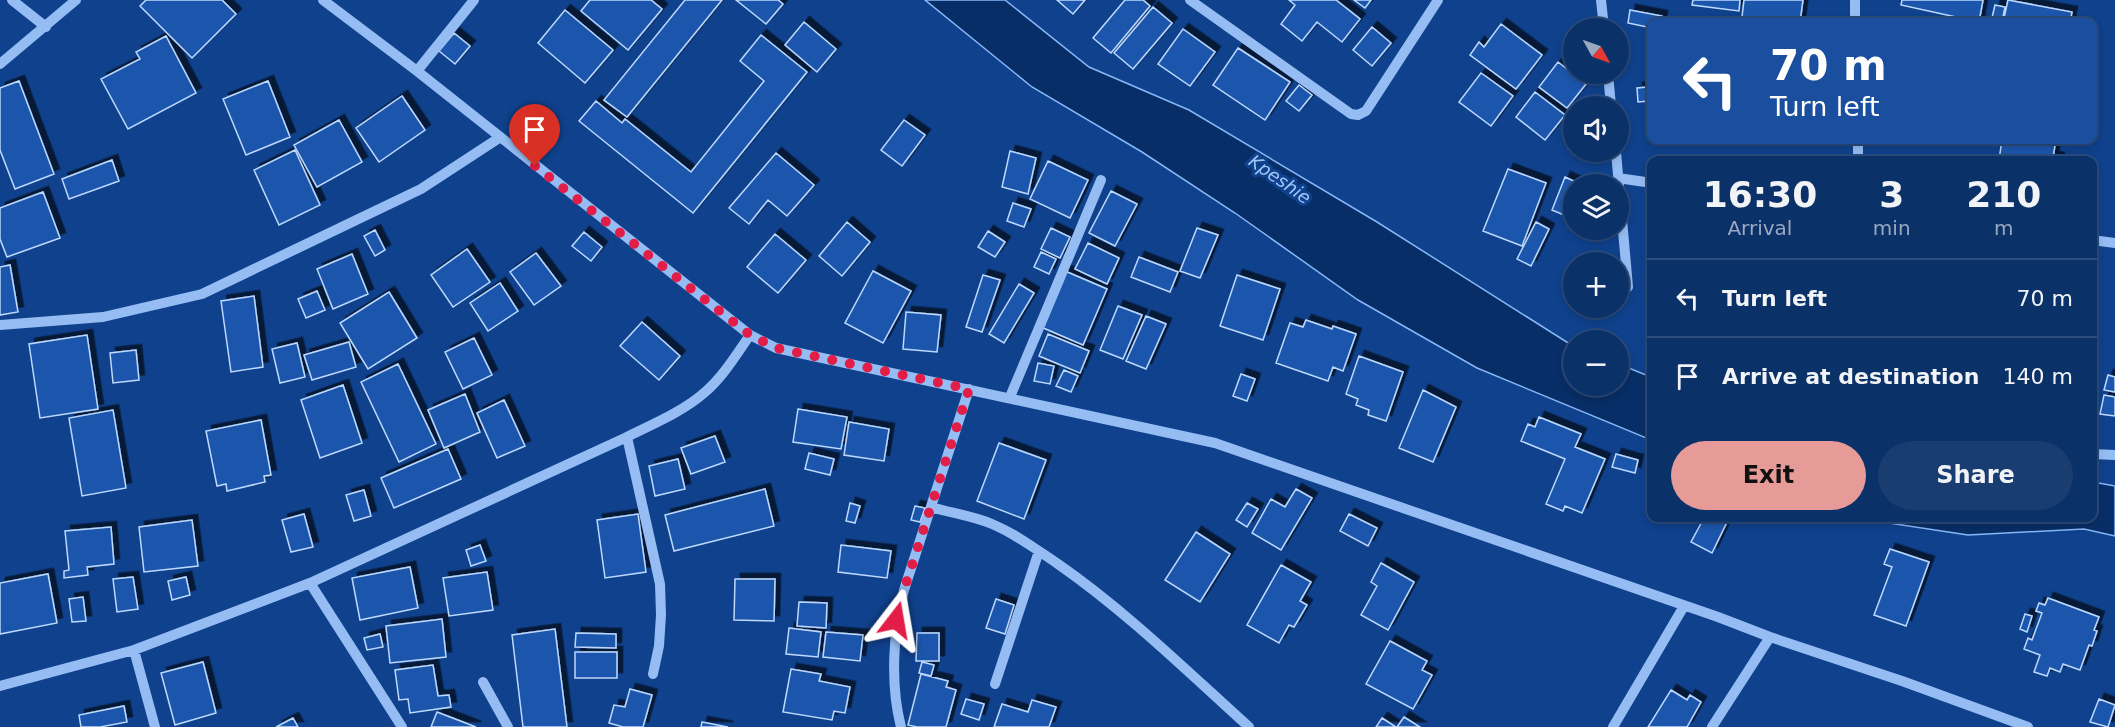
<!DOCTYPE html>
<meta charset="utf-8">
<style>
:root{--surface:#0b3169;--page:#193d71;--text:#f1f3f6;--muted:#9aa9c0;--line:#2b4c7d;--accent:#e69b98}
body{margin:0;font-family:"DejaVu Sans",sans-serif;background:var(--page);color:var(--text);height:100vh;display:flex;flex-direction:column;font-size:22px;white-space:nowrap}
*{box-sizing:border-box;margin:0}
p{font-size:20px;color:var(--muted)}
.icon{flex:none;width:33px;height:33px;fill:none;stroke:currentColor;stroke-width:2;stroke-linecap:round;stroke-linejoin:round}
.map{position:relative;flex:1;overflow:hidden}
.sheet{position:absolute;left:1647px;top:156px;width:450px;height:366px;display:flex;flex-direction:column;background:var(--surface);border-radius:12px;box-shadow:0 3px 9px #0003,0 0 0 2px var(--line)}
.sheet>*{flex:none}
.banner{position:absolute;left:1647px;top:18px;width:450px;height:126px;border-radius:12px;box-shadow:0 3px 9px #0003,0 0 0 2px var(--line);background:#1a4fa0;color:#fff;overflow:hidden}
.needle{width:39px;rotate:130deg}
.controls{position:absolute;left:1563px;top:18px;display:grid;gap:12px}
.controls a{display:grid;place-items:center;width:66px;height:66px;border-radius:50%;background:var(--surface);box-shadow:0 3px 9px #0003,0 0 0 2px var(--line);font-size:30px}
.pin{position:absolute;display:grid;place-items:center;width:51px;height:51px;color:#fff;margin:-62px -26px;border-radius:50% 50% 50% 0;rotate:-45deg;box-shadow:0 0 6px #0007}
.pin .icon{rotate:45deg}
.me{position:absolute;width:66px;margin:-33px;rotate:14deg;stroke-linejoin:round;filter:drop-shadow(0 0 4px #0008)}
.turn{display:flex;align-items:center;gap:21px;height:126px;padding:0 24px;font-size:27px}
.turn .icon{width:78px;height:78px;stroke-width:2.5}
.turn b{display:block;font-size:42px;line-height:51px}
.eta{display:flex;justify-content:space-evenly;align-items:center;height:102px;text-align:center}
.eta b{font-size:36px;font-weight:800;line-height:42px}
.action{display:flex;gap:12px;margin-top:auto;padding:12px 24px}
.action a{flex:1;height:69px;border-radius:36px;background:var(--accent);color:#111;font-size:24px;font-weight:800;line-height:69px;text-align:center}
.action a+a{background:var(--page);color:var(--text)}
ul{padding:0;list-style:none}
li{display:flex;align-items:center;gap:18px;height:78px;padding:0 24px;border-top:2px solid var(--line)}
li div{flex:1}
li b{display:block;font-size:22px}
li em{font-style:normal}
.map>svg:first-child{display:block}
.water{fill:#082e67;stroke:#86b7f7;stroke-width:1.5}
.building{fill:#1c57ac;stroke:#bcd8fe;stroke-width:1.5;filter:url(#shadow)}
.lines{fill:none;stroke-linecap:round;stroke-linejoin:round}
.minor{stroke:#95bcf3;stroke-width:10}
.route{stroke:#e11d48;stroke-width:10;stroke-dasharray:0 18}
.labels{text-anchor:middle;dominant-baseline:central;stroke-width:6;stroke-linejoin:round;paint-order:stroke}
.water-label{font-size:18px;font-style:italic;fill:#a0c7fa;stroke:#0f418c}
</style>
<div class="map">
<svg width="2115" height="727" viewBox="0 0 2115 727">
<defs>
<filter id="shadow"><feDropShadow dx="5.5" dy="-5.5" stdDeviation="0" flood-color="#0009"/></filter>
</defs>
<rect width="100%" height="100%" fill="#0f418c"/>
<!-- water -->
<path class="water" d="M925,0H1005L1089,67L1189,110L1377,222L1573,346L1574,386H1618L1619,364L1651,377V440L1477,368L1358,300L1235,213L1142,152L1032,87Z
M2093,482L2115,486V536L2084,529L1968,535L1856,518H2092Z"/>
<!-- building -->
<path class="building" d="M146,0H222L236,14L192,58L140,6Z
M590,0H651L662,9L628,50L581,11Z
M685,0H722L627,117L604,100Z
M736,0H778L783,4L766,24Z
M1057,0H1085L1073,14Z
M1125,0H1143L1150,6L1111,53L1093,38Z
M1289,0H1336L1360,19L1342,42L1317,22L1302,41L1281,24L1295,5Z
M1354,0H1371L1365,8Z
M1693,0H1740L1739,11L1692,5Z
M1744,0H1803L1800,22H1782L1742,17Z
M1902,0H1983L1979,22L1901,5Z
M2008,0L2072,12L2070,22H2006L2007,19L2004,18Z
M1995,5L2005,7L2002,22H1991Z
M1153,7L1172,23L1133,69L1114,53Z
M565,10L613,50L585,83L538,43Z
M1630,10L1662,16L1661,22H1652V28L1628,23Z
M804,22L836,49L817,72L785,45Z
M1501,24L1542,55L1516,89L1470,55L1479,42L1484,47Z
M1372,27L1391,43L1372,66L1353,50Z
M1183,29L1215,52L1190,86L1158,64Z
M454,33L470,46L455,64L439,51Z
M761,35L807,72L693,213L579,121L596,101L622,123L625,119L691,172L764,81L740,61Z
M166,36L196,93L128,129L101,79L140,59L136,52Z
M1238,48L1290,82L1265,120L1213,85Z
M1558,62L1586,84L1567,108L1539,87Z
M1481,73L1513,96L1491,126L1459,102Z
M19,81L54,174L15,189L0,150V88Z
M268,81L290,137L246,155L223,99Z
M1299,85L1312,95L1299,111L1286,101Z
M1648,87L1649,101L1638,102L1637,88Z
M1535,92L1565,115L1545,140L1516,117Z
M402,96L425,130L379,162L356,128Z
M339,120L362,162L317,187L294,145Z
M904,120L925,135L902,166L881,150Z
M2002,140H2056L2053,157L2059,158L2058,160H1999Z
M295,150L320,205L279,225L254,170Z
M1010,151L1036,158L1028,194L1002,187Z
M776,153L814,185L787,216L768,200L749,224L729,208Z
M112,160L119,181L69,199L62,179Z
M1048,161L1088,180L1070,218L1030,199Z
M1508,169L1546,183L1522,246L1483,231Z
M1565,177L1578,183L1574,184V193L1564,215L1552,210Z
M1111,191L1137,204L1115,246L1089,233Z
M43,192L60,238L7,257L0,239V208Z
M1013,203L1031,209L1024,227L1007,221Z
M847,222L870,242L842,276L819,256Z
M1536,222L1549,229L1531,266L1517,259Z
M1650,227H1652V263H1648Z
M1051,228L1070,237L1060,258L1041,249Z
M1197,228L1218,235L1200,278L1180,271Z
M375,230L385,250L375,256L364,236Z
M988,231L1005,242L995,257L978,247Z
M584,232L602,247L591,261L572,246Z
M775,234L806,260L778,293L747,267Z
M1088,243L1119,258L1107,284L1075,269Z
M467,249L490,282L453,307L431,275Z
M1041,252L1056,259L1049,274L1034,267Z
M536,253L561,286L534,305L510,272Z
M352,254L368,294L333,309L317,269Z
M1139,257L1178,272L1170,292L1131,277Z
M10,265L18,312L0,315V267Z
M873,271L911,291L883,343L845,323Z
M1065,271L1107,289L1083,345L1041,327Z
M983,275L1000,280L982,332L966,327Z
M1237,275L1280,289L1263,340L1220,326Z
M500,283L518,311L488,331L470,303Z
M1019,284L1034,293L1004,343L989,334Z
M317,291L325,310L306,318L298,299Z
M389,292L417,338L368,369L340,323Z
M254,296L263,367L231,372L221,301Z
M1118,306L1142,315L1123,359L1100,350Z
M906,312L941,315L937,352L903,349Z
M1146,316L1166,324L1146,369L1126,361Z
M1306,320L1332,329L1333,326L1356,334L1343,371L1333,367L1328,381L1276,363L1290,323L1303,327Z
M642,322L680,356L659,380L620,346Z
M1048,334L1089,351L1080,373L1039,356Z
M87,335L98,409L40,418L29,344Z
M474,338L492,375L463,389L445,352Z
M349,342L356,367L312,380L304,355Z
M297,343L305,377L280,383L272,349Z
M136,350L139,380L113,383L110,353Z
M1359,356L1403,372L1386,421L1368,415L1369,410L1356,405L1358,399L1346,394Z
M1038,363L1054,366L1050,384L1034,381Z
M398,364L436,444L399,462L361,382Z
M1064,370L1078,376L1071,392L1056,386Z
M1241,374L1255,379L1247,401L1233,396Z
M2108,375L2115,377V392L2104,390Z
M343,385L362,443L320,458L301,400Z
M1423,390L1456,407L1433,462L1399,448Z
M465,394L480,432L444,448L428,410Z
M2104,395L2115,397V416L2100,414Z
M504,400L525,446L497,458L477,413Z
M798,409L847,417L841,449L793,442Z
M113,410L126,488L82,496L69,418Z
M1539,417L1581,434L1575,447L1605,459L1582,513L1565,506L1563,511L1546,504L1565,459L1521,441L1528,424L1535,427Z
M261,420L271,475L264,476L265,482L227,491L226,484L217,486L206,431Z
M849,422L889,429L884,461L844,455Z
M715,436L725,462L691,474L681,448Z
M999,443L1046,460L1024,519L977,501Z
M448,449L461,479L394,508L381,478Z
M809,453L834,459L830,475L805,469Z
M1616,454L1638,460L1635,473L1612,467Z
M678,459L685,489L655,496L649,466Z
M765,489L774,526L674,551L665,515Z
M1296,489L1312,498L1281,550L1252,533L1271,499L1285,507Z
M364,490L371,516L354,521L346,495Z
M850,503L860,506L855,523L846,521Z
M1247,503L1258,509L1247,527L1236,520Z
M915,506L925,508L920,522L911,520Z
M304,514L313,547L291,552L282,520Z
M638,514L646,572L605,578L597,520Z
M1349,514L1377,528L1368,546L1340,531Z
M1704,518H1719L1727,522L1712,553L1691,542Z
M192,520L198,566L144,572L139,527Z
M111,527L114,564L87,567L88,575L64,578V571L69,570L65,531Z
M1196,532L1230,554L1200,602L1165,580Z
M480,545L486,561L471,566L466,550Z
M841,545L891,551L887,578L838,572Z
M1890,549L1929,562L1906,626L1874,615L1892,567L1884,564Z
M1381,563L1414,582L1388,630L1361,615L1377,586L1371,582Z
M1281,565L1311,582L1300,601L1307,605L1294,627L1289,625L1279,643L1247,625Z
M410,567L418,608L360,620L352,578Z
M487,572L493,610L449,616L443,578Z
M48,574L57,623L0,634V583Z
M133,577L138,609L117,612L113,579Z
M186,577L190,595L172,600L168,581Z
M735,579H775L774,621L734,620Z
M83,597L86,621L72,622L69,599Z
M2048,598L2099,617L2094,630L2097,631L2092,646L2089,645L2080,670L2063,664L2060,672L2050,668L2047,676L2034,672L2040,655L2024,649L2028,638L2032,640L2042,613L2036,611L2039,603L2045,605Z
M996,599L1014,605L1005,634L986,628Z
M799,602L827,603L826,628L797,626Z
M2025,614L2032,616L2027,632L2020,629Z
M442,619L446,657L390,663L386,626Z
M789,628L821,632L818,657L786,654Z
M555,629L567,727H523L512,635Z
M826,632L863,635L860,661L823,657Z
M576,633L616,634V648L575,647Z
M917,633H939V661H916Z
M380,634L383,647L367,650L364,638Z
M1390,641L1427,661L1422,670L1432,675L1413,709L1366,684Z
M575,652H617V678H575Z
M203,662L216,713L175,725L161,673Z
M922,662L934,665L931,676L919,673Z
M433,665L438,696L449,695L451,707L410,713L408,699L399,700L395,670Z
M791,669L821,674L819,681L850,687L845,713L834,711L832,720L783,712Z
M921,674L948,681L946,687L956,690L946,727H917L908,725Z
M630,689L652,695L643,727H623L609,723L614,705L625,707Z
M1671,690L1687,700L1690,695L1701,702L1687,727H1648Z
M966,699L984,704L979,720L961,714Z
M2099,699L2115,705L2108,727L2090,722Z
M1032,700L1056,707L1049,727H994L1002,704L1028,712Z
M124,706L127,722L100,727H81L79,715Z
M437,712L476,727H431Z
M1404,717L1420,727H1397Z
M293,718L298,727H276Z
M1382,718L1396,727H1376Z
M702,722L728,727H701Z"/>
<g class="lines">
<!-- minor -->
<path class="minor" d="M12,0L46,27
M323,0L417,71L750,335L776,348L1215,443L1718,617L1770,637L1902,681L2028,727
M1190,0L1351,114L1358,115L1366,111L1438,0
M1601,0L1604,28
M1855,0V22
M0,64L76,0
M417,71L474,0
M1608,74L1611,106
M1858,140V160
M1616,152L1628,287
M1618,178L1652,183
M2092,240L2115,243
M0,325L103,317L202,294L421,189L499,138
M1010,397L1101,180
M627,437L660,584L661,615L659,646L653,674
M2092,454L2115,455
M931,507C951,513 973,516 992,524C1016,534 1037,550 1058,564C1127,612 1187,671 1249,727
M310,583L402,727
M134,650L155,727
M483,682L508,727
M995,684L1039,551
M0,686L134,650L310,583L627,437C653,424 682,412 704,393C723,377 736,355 750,335
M901,727C890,684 893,632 904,590L969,389
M1613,727L1684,606
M1712,727L1770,637"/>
</g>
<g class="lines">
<!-- route -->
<path class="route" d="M535,166L750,335L776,348L969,389L904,590L896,620"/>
</g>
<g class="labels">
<!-- water labels -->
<g class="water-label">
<text transform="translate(1280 179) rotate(35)">Kpeshie</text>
</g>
</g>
</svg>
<div class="controls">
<a><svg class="needle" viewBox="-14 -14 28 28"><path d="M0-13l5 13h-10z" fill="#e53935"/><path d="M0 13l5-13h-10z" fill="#9aa9c0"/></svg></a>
<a><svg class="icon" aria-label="sound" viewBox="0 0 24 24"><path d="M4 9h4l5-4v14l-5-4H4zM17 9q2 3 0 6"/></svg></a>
<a><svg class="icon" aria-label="layers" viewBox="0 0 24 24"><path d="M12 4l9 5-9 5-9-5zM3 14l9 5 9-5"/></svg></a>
<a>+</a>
<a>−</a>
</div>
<div class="pin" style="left:535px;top:166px;background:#d93025"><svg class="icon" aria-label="arrive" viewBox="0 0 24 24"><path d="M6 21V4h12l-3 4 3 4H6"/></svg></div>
<svg class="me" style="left:896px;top:620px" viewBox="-20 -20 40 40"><path d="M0-17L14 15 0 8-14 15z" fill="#e11d48" stroke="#fff" stroke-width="4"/></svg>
<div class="banner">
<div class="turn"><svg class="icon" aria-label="left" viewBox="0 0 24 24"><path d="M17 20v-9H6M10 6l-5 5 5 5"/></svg><div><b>70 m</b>Turn left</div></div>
</div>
<section class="sheet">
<div class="eta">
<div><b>16:30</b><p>Arrival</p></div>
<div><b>3</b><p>min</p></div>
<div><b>210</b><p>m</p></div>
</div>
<ul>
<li><svg class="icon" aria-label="left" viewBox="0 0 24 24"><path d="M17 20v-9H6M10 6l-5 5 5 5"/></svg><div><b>Turn left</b></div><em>70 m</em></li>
<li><svg class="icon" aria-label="arrive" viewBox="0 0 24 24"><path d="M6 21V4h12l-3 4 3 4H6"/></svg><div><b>Arrive at destination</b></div><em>140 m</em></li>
</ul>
<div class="action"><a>Exit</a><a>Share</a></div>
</section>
</div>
